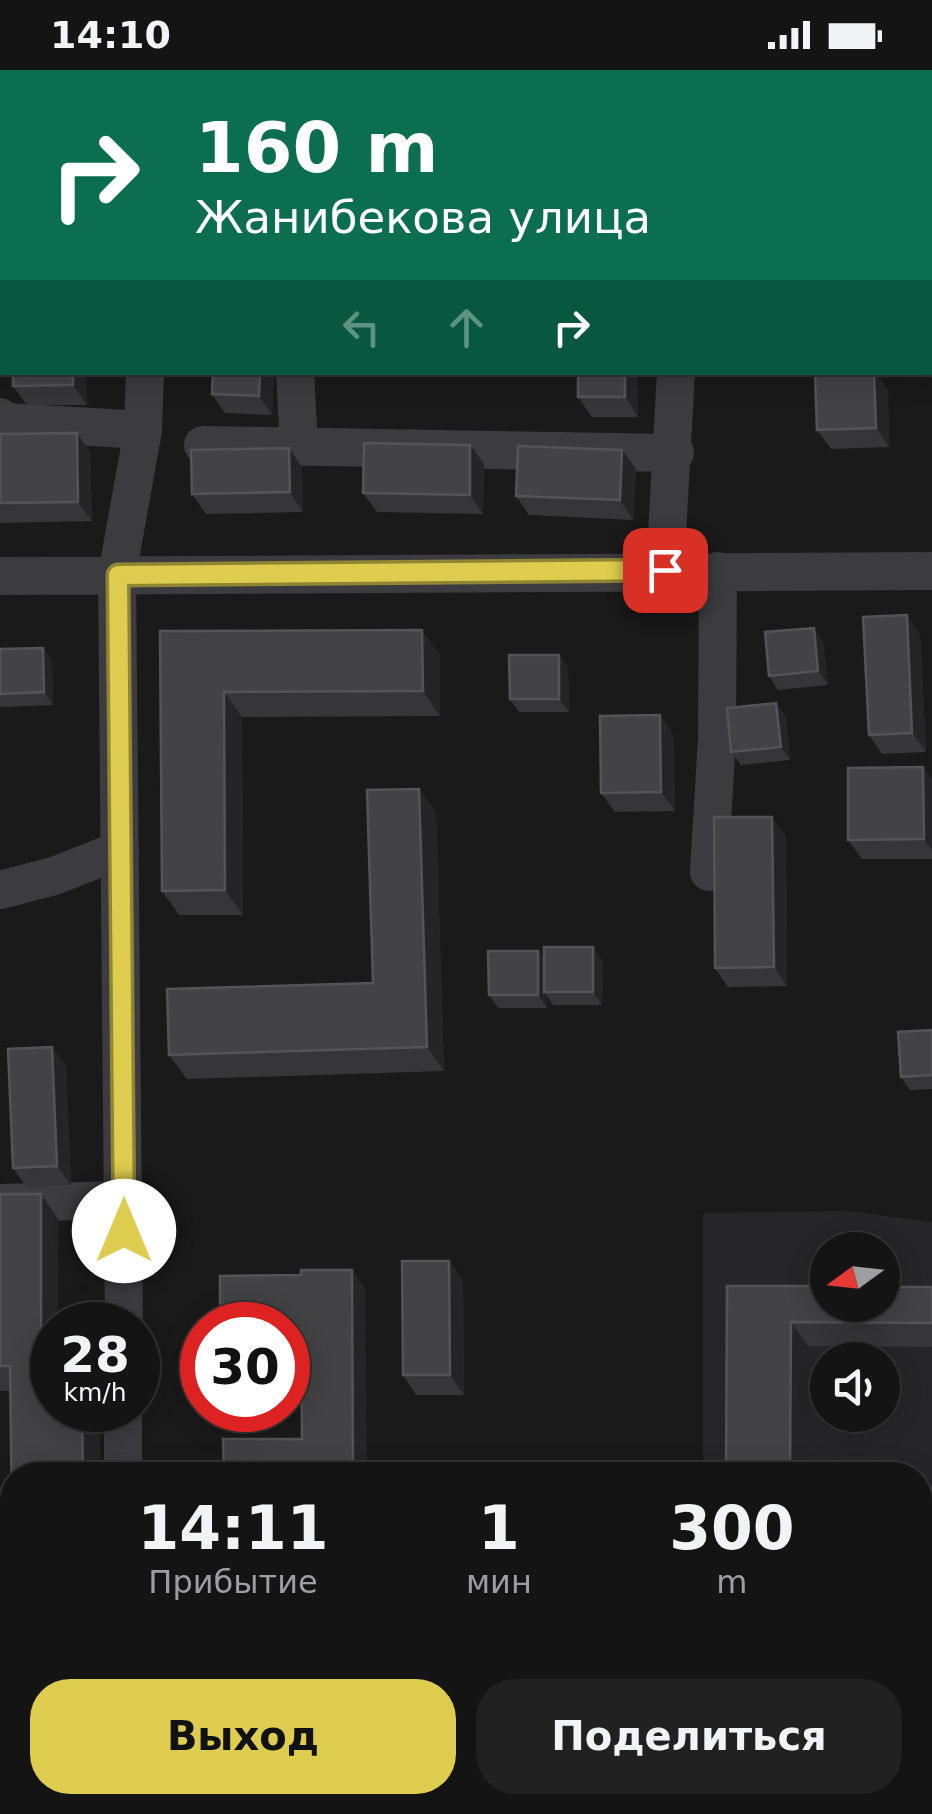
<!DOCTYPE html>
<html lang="ru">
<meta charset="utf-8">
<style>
:root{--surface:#141414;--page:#212122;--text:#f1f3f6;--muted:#9d9ea0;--line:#333334;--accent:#decc4f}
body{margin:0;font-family:"DejaVu Sans",sans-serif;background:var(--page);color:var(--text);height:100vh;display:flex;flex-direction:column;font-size:38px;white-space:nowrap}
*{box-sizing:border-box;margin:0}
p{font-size:32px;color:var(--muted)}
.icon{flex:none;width:55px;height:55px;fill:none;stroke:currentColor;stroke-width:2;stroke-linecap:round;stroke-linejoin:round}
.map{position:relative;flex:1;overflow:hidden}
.sheet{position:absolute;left:0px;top:1392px;width:932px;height:352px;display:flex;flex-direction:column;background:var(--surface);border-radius:40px 40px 0 0;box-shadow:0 5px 25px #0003,0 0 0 2px var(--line)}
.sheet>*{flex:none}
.guide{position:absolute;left:0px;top:0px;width:932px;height:305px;box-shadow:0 5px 25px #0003,0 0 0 2px var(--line);background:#0b6e4f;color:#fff;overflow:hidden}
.needle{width:65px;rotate:255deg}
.fabs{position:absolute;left:810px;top:1162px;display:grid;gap:20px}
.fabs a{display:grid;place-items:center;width:90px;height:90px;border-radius:50%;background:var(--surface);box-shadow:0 5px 25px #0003,0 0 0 2px var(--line);font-size:50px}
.speed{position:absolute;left:30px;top:1232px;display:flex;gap:20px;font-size:50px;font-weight:700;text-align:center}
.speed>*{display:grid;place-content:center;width:130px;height:130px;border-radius:50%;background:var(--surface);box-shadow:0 5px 25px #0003,0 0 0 2px var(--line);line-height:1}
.speed small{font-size:25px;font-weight:400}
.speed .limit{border:15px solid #d22;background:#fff;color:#111}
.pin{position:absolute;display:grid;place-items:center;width:85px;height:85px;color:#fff;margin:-42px;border-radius:20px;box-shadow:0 5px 15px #0006}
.me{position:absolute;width:110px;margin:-55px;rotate:0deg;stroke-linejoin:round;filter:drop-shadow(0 0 8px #0008)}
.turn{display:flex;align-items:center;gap:35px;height:210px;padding:0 30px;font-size:45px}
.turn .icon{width:130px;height:130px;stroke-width:2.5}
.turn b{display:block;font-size:70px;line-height:85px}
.lanes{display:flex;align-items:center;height:95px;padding:0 30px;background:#0003;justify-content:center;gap:50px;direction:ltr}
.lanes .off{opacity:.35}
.eta{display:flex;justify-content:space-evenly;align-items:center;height:170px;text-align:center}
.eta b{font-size:60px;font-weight:700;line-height:70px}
.button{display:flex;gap:20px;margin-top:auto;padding:20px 30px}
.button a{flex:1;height:115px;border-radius:40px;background:var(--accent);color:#111;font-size:40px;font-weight:700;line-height:115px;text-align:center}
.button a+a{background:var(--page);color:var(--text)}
.status{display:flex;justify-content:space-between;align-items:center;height:70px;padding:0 50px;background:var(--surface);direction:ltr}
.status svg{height:28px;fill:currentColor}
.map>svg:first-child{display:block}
.built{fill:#262628;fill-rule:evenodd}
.green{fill:#202622}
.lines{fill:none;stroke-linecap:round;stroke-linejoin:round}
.minor{stroke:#3b3b40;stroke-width:38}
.major{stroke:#57575f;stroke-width:48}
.wall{fill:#363639}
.shaded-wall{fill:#252527}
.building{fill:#434346;stroke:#545458;stroke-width:2.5}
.route-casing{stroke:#908533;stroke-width:25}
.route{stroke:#decc4f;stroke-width:18}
</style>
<div class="status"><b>14:10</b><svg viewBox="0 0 49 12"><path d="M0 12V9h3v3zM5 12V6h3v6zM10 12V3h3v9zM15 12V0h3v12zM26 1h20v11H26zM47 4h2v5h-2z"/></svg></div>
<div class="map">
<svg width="932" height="1744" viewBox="0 0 932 1744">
<rect width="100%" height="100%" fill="#1a1a1b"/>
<!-- built -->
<path class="built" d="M848,1141L932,1152V1666H920V1405H703V1143ZM828,1180H882V1235H828ZM828,1290H882V1345H828Z"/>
<!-- green -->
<path class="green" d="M95,1736V1744H0V1737Z"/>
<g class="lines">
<!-- minor -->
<path class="minor" d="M110,0L111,2
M677,0V2
M33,2V0
M0,8H2
M0,38L2,37
M295,302L299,377
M0,347L7,352L143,360
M203,375L675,383
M665,500L676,302
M0,506L932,501
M709,802L717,669L718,501
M0,820L54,806L120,780
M0,1133L124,1130
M124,1255L117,505L143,360L145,302
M123,1405V1340
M123,1732V1744"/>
<!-- major -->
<path class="major" d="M920,1695H932
M0,1709L12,1708"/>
</g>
<!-- wall -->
<path class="wall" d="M13,302H86L87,335H27L13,316Z
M213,302H274L272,345L225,343L212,324Z
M578,302H638V347H592L578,327Z
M875,302L888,320L889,377L831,379L817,360L815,303Z
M0,364L90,382L92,451L0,453Z
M470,375L484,394L483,444L377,442L363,423Z
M289,378L302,397L303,442L206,444L192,424Z
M622,380L636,399L633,450L529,445L516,426Z
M160,561L440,585V646L242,647L243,845H179L162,821Z
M920,565L926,682L882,684L869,665Z
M823,571L828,615L778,620L769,606Z
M43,578L52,591L53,635L0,637V579Z
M559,585L568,598L569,642H519L510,629Z
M660,645L673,664L675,741L615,742L601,723Z
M786,646L790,690L741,695L731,682Z
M923,697L932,710V789H862L848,770Z
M419,719L436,743L444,1001L187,1009L169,985L373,913Z
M786,766L787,916L728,917L715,898Z
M538,881L544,889L603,891L602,935H553L547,926V938H498L489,925Z
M932,960V1019L910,1020L901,1007Z
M52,977L66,997L71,1115L26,1117L13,1098Z
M0,1124H41L58,1149L52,1340H99L100,1405H12L10,1321H0Z
M352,1200L365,1219L302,1369L301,1280H288V1255L301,1205Z
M463,1210L464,1325H416L403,1305Z
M727,1216L932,1217V1277L808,1276V1405H726Z
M920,1427H932V1510L929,1505H920Z
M920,1541H932V1633H920Z"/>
<!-- shaded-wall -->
<path class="shaded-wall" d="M73,302H86L87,335L73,315Z
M260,302H274L272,345L259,326Z
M625,302H638V347L625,327Z
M874,302L888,320L889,377L876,358Z
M77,363L90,382L92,451L78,432Z
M470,375L484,394L483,444L470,425Z
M289,378L302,397L303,442L290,422Z
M622,380L636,399L633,450L620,430Z
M907,545L920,565L926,682L912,663Z
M814,558L823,571L828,615L818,601Z
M422,560L440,585V646L423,621Z
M43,578L52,591L53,635L44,622Z
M559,585L568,598L569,642L559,629Z
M224,622L242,647L243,845L225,820Z
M776,633L786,646L790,690L781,677Z
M660,645L673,664L675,741L661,722Z
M923,697L932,710V781L924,769Z
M419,719L436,743L444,1001L427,977Z
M772,747L786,766L787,916L774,897Z
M593,877L603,891L602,935L593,922Z
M538,881L547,894L544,922L547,926V938L538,925Z
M52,977L66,997L71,1115L57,1096Z
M41,1124L58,1149V1255H52V1303L41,1286Z
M449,1191L463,1210L464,1325L450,1305Z
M352,1200L365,1219L367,1405H353Z
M791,1252L808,1276V1405H790Z
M82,1340H99L100,1405H83Z"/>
<!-- building -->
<path class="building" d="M777,0H832V2H778Z
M13,302H73V315L13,316Z
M213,302H260L259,326L212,324Z
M578,302H625V327H578Z
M874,302L876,358L817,360L815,303Z
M77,363L78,432L0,433V364Z
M364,373L470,375V425L363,423Z
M518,376L622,380L620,430L516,426Z
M289,378L290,422L192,424L191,380Z
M907,545L912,663L869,665L863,547Z
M814,558L818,601L769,606L765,562Z
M422,560L423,621L224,622L225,820L162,821L160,561Z
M43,578L44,622L0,624V579Z
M509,585H559V629H510Z
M776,633L781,677L731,682L727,638Z
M660,645L661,722L601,723L600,646Z
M923,697L924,769L848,770V698Z
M419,719L427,977L169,985L167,919L373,913L367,720Z
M714,747H772L774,897L715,898Z
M544,877H593V922H544Z
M488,881H538V925H489Z
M932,960V1005L901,1007L898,962Z
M52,977L57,1096L13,1098L8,979Z
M0,1124H41V1286H52V1340H82L83,1405H12V1449L10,1296H0Z
M402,1191H449L450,1305H403Z
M301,1200H352L353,1405H224L223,1369H302L301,1260H288V1255H220V1206L301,1205Z
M727,1216H828V1235H882V1217H932V1253L791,1252L790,1405H726Z
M920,1427H932V1496H922V1480H920Z
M920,1541H932V1608H920Z"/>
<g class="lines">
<!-- route casing -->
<g class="route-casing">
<path id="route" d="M124,1161L118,505L665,500"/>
</g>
<!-- route -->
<use href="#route" class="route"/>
</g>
</svg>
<div class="fabs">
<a><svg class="needle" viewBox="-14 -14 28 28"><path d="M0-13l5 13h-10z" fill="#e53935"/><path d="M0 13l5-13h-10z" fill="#9d9ea0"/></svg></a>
<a><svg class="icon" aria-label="sound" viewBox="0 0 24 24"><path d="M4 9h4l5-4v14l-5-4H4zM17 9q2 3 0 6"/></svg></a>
</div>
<div class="speed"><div>28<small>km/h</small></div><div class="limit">30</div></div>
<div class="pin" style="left:665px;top:500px;background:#d93025"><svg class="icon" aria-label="arrive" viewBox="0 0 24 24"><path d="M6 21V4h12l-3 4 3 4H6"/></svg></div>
<svg class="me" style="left:124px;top:1161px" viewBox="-20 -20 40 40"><circle r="19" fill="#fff"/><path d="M0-13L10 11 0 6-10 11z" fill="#decc4f"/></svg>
<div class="guide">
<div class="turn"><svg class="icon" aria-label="right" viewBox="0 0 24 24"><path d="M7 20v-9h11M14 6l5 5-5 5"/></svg><div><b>160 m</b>Жанибекова улица</div></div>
<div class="lanes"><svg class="icon off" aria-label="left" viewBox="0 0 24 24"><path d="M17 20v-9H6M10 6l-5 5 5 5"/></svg><svg class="icon off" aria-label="ahead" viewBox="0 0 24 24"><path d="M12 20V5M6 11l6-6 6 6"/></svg><svg class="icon" aria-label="right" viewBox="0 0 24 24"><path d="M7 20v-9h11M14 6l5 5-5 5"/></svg></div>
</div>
<section class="sheet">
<div class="eta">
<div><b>14:11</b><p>Прибытие</p></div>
<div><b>1</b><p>мин</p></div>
<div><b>300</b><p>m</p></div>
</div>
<div class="button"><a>Выход</a><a>Поделиться</a></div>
</section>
</div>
